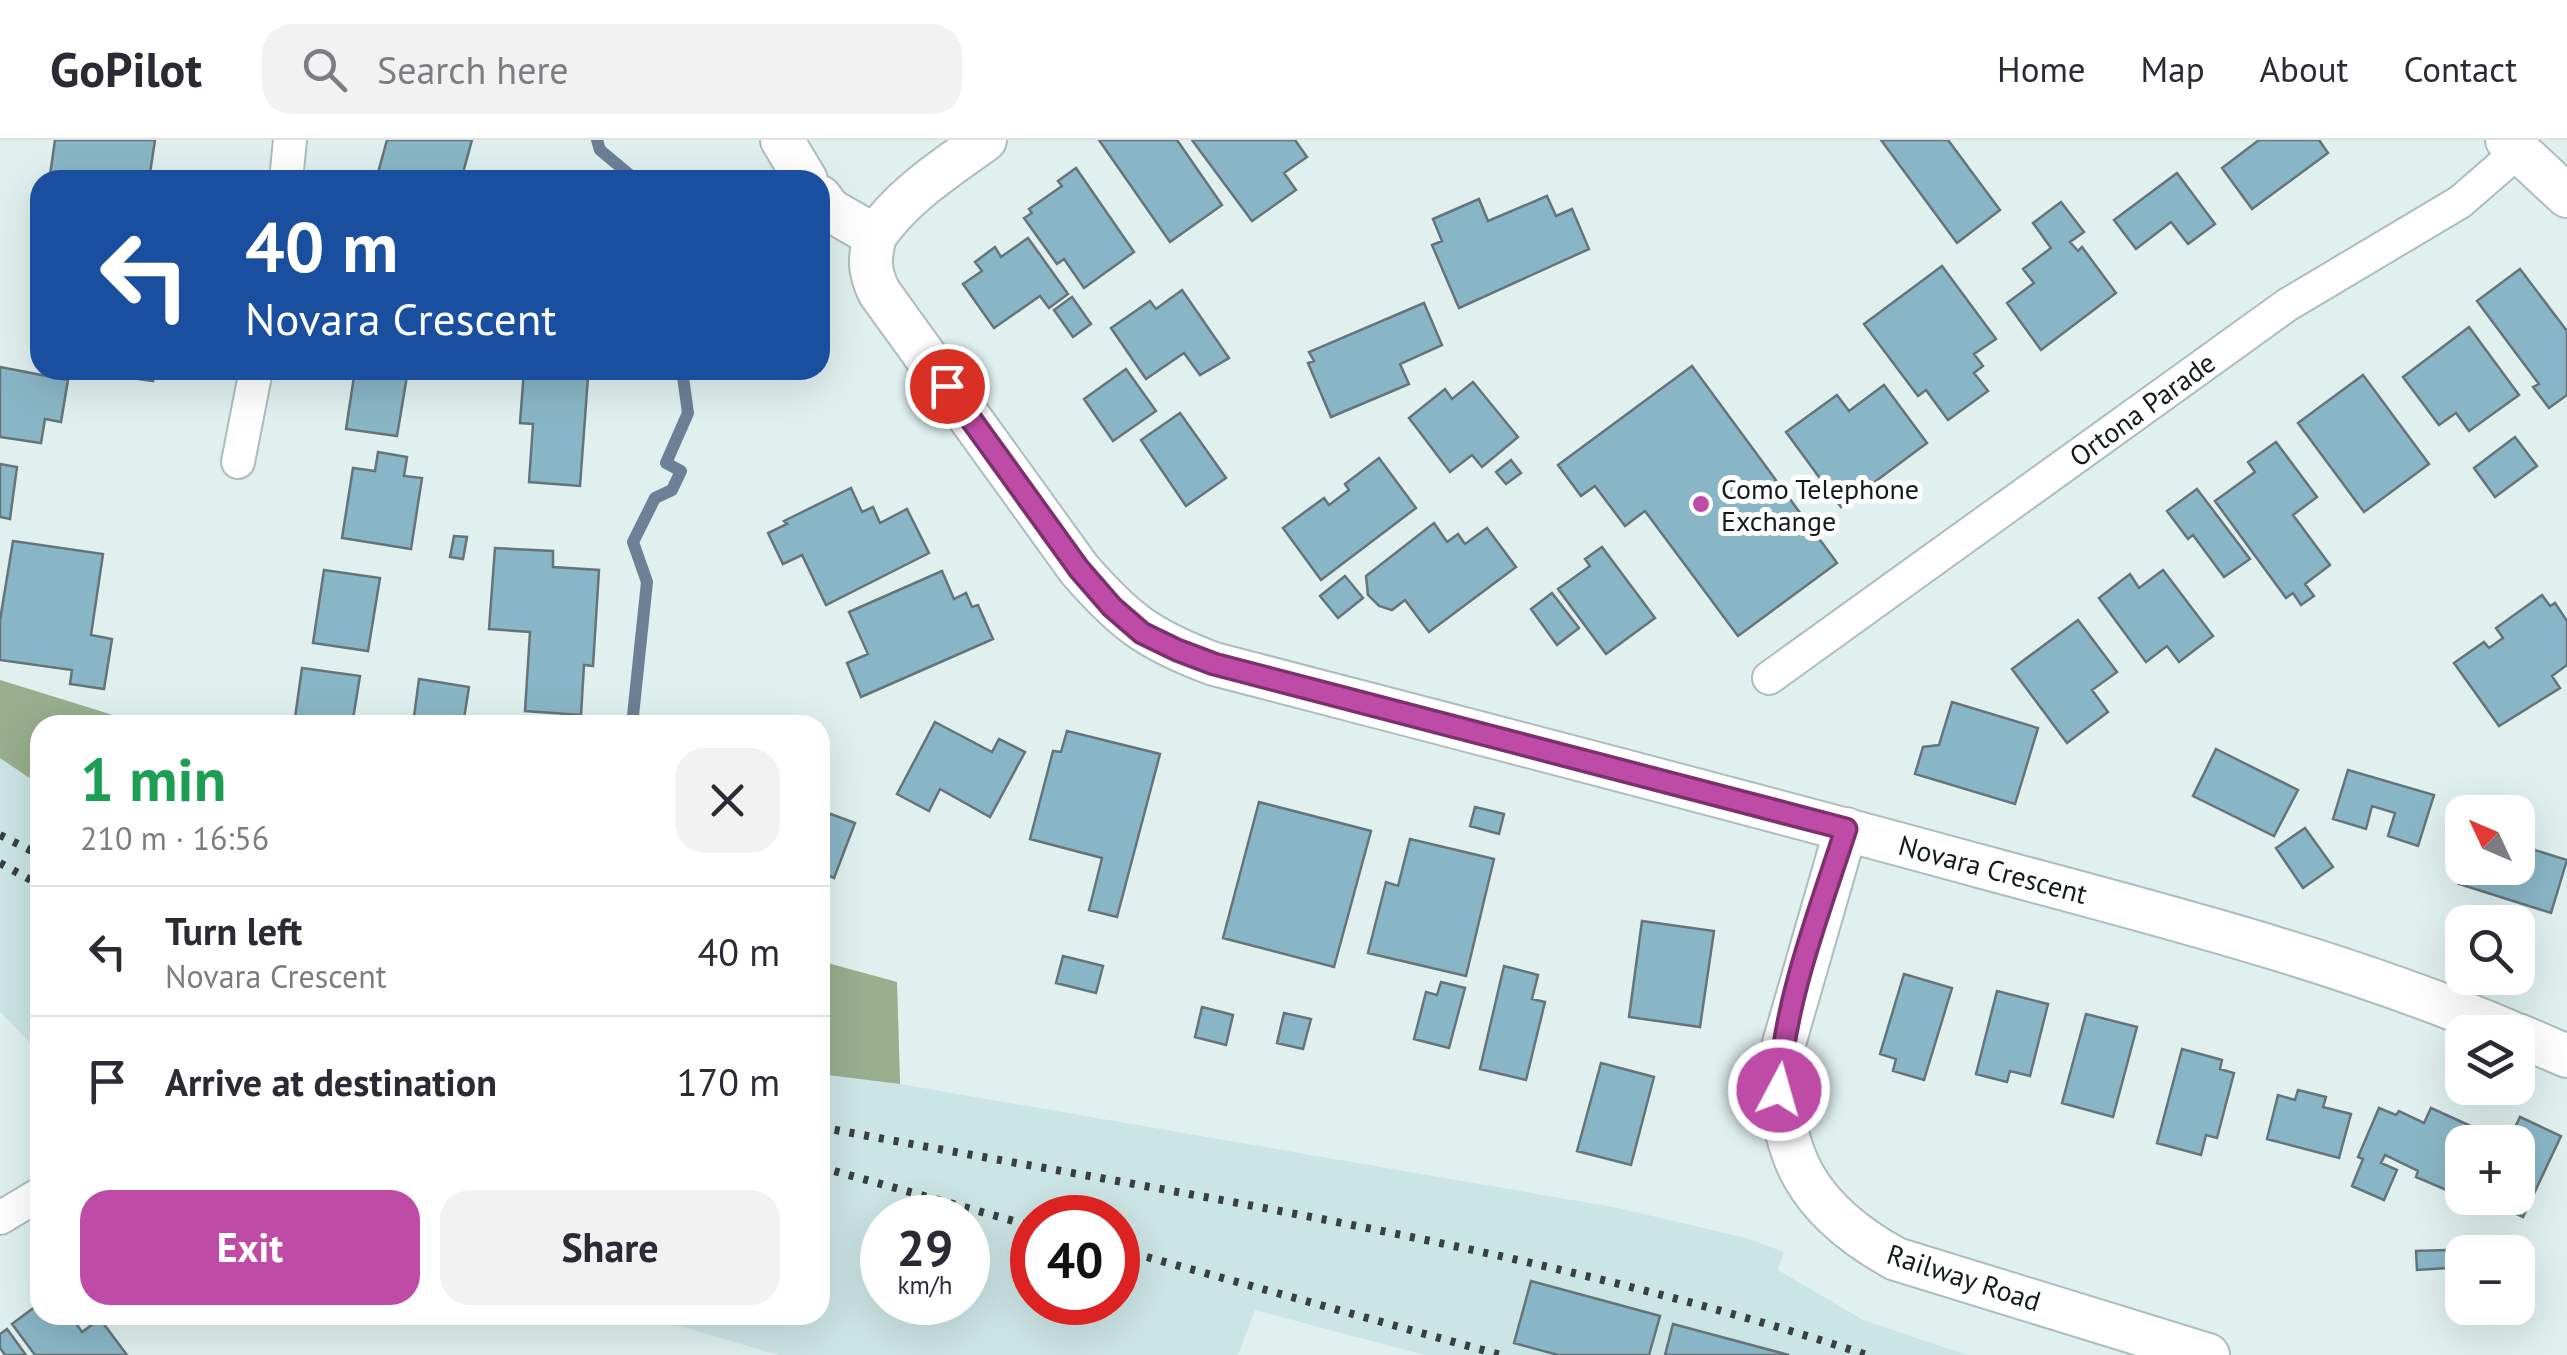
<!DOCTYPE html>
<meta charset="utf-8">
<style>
:root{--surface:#fff;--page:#f2f2f3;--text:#2b2b33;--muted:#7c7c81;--line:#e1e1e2;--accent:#be4ca7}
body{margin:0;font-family:"PT Sans",sans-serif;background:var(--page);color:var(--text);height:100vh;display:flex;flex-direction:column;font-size:38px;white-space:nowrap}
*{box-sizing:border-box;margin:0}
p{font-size:32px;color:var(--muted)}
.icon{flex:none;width:55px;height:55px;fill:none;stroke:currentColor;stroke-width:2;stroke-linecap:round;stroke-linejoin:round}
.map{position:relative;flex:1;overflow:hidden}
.details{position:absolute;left:30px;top:575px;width:800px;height:610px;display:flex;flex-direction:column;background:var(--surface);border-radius:30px;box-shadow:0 10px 40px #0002}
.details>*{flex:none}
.guide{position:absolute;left:30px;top:30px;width:800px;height:210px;border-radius:30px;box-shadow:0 10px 40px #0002;background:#1a4fa0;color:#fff;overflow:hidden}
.needle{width:65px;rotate:314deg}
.fabs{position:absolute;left:2445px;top:655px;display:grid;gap:20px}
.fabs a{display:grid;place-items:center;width:90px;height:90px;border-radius:20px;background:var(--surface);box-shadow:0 10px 40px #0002;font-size:50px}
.speed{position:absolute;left:860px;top:1055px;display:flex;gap:20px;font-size:50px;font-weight:700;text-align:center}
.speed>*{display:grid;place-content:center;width:130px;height:130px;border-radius:50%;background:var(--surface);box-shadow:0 10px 40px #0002;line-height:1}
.speed small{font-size:25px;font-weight:400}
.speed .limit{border:15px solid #d22;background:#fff;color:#111}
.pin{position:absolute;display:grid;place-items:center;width:85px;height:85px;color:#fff;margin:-42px;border:5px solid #fff;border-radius:50%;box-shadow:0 2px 10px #0007}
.me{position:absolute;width:110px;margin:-55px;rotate:6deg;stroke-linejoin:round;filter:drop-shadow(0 0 8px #0008)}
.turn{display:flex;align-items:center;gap:35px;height:210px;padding:0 50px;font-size:45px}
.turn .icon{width:130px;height:130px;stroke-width:2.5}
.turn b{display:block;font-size:70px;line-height:85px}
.round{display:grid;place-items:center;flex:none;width:105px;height:105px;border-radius:30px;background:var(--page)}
.head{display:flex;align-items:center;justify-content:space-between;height:170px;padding:0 50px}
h1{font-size:60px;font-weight:800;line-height:75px;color:#1e9e55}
.action{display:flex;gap:20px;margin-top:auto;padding:20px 50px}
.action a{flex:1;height:115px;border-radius:30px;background:var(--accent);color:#fff;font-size:40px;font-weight:800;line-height:115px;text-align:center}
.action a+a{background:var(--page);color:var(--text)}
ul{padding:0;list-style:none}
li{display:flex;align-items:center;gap:30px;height:130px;padding:0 50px;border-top:2px solid var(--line)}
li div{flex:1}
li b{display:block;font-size:38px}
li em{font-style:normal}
header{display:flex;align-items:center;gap:60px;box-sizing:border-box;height:140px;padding:0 50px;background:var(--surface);border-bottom:2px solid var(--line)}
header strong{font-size:48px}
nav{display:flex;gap:55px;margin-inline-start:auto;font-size:35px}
.search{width:700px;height:90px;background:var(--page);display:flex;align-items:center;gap:25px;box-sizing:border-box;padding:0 35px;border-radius:30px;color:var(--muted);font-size:38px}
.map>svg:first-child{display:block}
.built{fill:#cbe5e4;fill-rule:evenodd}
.forest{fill:#98ae8d}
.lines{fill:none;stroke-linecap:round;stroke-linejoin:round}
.stream{stroke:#6c8196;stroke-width:12}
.building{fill:#89b6c6;stroke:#667479;stroke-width:2.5}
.minor-casing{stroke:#adbdbc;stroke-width:36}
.tertiary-casing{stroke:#adbdbc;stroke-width:46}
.minor{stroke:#fff;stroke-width:32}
.tertiary{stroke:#fff;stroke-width:42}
.rail{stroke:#384040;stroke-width:8;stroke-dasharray:5 10;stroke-linecap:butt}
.route-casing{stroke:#7c316d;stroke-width:25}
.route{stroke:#be4ca7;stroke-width:18}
.poi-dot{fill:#be4ca7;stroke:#fff;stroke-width:4}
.labels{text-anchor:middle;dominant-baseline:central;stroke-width:10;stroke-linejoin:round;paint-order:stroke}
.street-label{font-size:28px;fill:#151b1b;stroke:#fff}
.poi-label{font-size:28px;fill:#151b1b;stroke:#fff;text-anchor:start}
</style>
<header>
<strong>GoPilot</strong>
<div class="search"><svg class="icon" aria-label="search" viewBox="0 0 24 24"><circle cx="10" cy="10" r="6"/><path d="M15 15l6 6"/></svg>Search here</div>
<nav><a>Home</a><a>Map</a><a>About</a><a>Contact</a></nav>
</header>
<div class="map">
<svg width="2567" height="1215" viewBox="0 0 2567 1215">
<rect width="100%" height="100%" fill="#dff0ef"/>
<!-- built -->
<path class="built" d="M0,540L145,585H40V913L0,872Z
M820,821L897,842L900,944L1618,1068L1746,1098L1784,1112L1778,1130L1863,1180L1967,1215H1424L1255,1170L1238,1215H779L641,1175H820ZM882,1078H968V1162H882ZM1032,1078H1118V1162H1032Z"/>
<!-- forest -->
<path class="forest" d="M0,540L145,585H40V645L0,618Z
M820,821L897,842L900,944L820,934Z"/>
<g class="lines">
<!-- stream -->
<path class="stream" d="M597,0L600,10L636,40
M632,585L647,442L633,402L655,358L672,350L681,331L666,323L688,273L682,230"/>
</g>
<!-- building -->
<path class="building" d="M55,0H155L149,40H81L50,35Z
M387,0H472L461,40H376Z
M1099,0H1177L1222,65L1170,102Z
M1192,0H1295L1307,17L1284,33L1296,50L1252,81Z
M1881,0H1948L2000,70L1957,103Z
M2259,0H2319L2328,13L2252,69L2222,28Z
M1076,28L1134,112L1084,148L1064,119L1057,124L1024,78L1032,73L1029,69L1062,46L1058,41Z
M2177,33L2215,84L2188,104L2171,82L2136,109L2114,80Z
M1547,56L1556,76L1572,69L1589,109L1459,168L1432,105L1442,101L1433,79L1479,59L1488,81Z
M2061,62L2084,92L2070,102L2078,111L2082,107L2116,153L2041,210L2007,163L2034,143L2023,129L2051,108L2033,83Z
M1028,98L1068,154L1049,168L1040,156L994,188L963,144L982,131L975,122L995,107L1001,117Z
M1942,126L1996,199L1974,214L1983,226L1974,233L1988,251L1948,280L1926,250L1918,256L1864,184Z
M2520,129L2567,191V255L2549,268L2533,247L2539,244L2477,161Z
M1182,150L1229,218L1200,235L1184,213L1146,239L1111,188L1150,161L1156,169Z
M1072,157L1091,184L1073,197L1054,170Z
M1424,163L1442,205L1400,224L1409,244L1331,277L1308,223L1314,221L1309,212Z
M2469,187L2519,255L2469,291L2456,273L2439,285L2403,237Z
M1692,226L1837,423L1738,496L1645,371L1625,386L1595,346L1581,356L1558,325Z
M0,227L68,240L61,282L45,279L41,303L0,297Z
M1126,229L1156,271L1113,301L1084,259Z
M77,230H155L153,241Z
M355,230H408L397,296L346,289Z
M524,230H605L604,238L588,237L580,346L529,342L533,284L520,283Z
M2363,235L2429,324L2364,372L2298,283Z
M1473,242L1518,297L1482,327L1472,315L1450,332L1409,278L1445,249L1452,259Z
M1884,245L1927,303L1841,367L1786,292L1837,255L1849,271Z
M1180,273L1226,338L1186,366L1141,300Z
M2515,297L2537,326L2495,357L2474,328Z
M2276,302L2317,357L2293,375L2330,425L2305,444L2314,456L2301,465L2293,453L2286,458L2215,361L2255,332L2248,322Z
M378,312L407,317L404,336L422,338L411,409L342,398L353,328L375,331Z
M1379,318L1416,368L1321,440L1283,388L1324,358L1329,365L1349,350L1345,344Z
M1511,320L1521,333L1506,344L1496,332Z
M0,324L17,327L10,379L0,377Z
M851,348L862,372L873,367L880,383L907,369L929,413L826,465L802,415L783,424L768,393L787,384L784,381Z
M2197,349L2250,419L2224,437L2193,395L2188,399L2167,371Z
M1434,383L1447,402L1458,394L1465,404L1487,388L1516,427L1429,492L1405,460L1392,470L1379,466L1368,455L1366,436Z
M454,396L467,397L463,419L450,417Z
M13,401L103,414L91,495L112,499L104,549L70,544L72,530L0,520V480Z
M1602,407L1655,478L1606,514L1558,449L1590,426L1585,419Z
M495,408L553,411V427L599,430L593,526L584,525L581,575L525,571L530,492L489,489Z
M324,430L380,438L368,511L313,503Z
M2163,430L2213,496L2179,522L2167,506L2146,522L2099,458L2130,434L2139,448Z
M942,431L954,459L966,453L972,467L978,465L993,499L861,557L847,523L868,514L849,472Z
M1345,436L1363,458L1338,478L1320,456Z
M1552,453L1579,488L1557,505L1531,469Z
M2542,455L2550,466L2555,463L2567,481V525L2552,536L2560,548L2499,586L2454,523L2484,502L2489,508L2503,498L2496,488Z
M2078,480L2117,532L2092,550L2108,572L2067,603L2012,529Z
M302,528L360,536L352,585H294Z
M419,539L469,547L463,585L413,584Z
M1952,562L2038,588L2015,664L1915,634L1923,607L1939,605Z
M935,582L992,612L999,599L1025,612L990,677L940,649L929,671L897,654Z
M1067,591L1160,614L1117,777L1089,770L1102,718L1030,699L1053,611L1061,612Z
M2216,609L2298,650L2274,696L2193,656Z
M2348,630L2434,655L2418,706L2388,696L2395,673L2372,666L2366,689L2333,679Z
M1259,662L1371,691L1334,827L1223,798Z
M1475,667L1504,674L1499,694L1470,686Z
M820,670L855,683L834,738L820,732Z
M2518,684L2531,688L2525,707L2567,720L2551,773L2459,744L2465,728H2518Z
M2305,688L2333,727L2303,748L2276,708Z
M1410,699L1494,719L1466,836L1368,813L1386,742L1398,746Z
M1642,781L1714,791L1700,887L1629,877Z
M1063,816L1103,826L1096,853L1056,843Z
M1504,826L1538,835L1532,859L1545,862L1526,940L1480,929Z
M1904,834L1952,848L1924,940L1893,931L1896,919L1880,914Z
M1441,842L1465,848L1449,908L1414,899L1426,852L1437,855Z
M1997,851L2048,864L2030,936L2010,931L2007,942L1976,934Z
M1202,867L1233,875L1226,905L1195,897Z
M1284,873L1311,879L1303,909L1277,903Z
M2086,874L2137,887L2113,977L2062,963Z
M2182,909L2222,920L2220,929L2234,933L2217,998L2206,995L2201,1015L2157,1003Z
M1601,923L1654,937L1631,1025L1577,1011Z
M2298,950L2326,957L2323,967L2351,974L2339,1018L2267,999L2278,955L2295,960Z
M2379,968L2396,975L2399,971L2424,983L2431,968L2475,988L2469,1002H2462V1018L2449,1051L2416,1037L2418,1031L2385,1015L2381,1023L2397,1030L2384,1060L2352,1046L2363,1019L2358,1017Z
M2520,977L2561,996L2523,1077L2482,1058H2518V1002H2508Z
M2447,1110L2448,1128L2417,1130L2416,1111Z
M1531,1141L1660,1176L1649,1215H1558L1514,1203Z
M40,1163V1175H70L82,1192L100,1179L127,1215H35L12,1184Z
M1673,1184L1789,1215H1665Z
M7,1189L26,1215H5L0,1208V1194Z"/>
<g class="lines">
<!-- minor casing -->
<g class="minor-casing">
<path id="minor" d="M286,40L290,0
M238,322L256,230
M1769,538L2287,165L2460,62L2520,10
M0,1078L40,1054"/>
</g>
<!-- tertiary casing -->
<g class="tertiary-casing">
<path id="tertiary" d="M782,0L806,40
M2507,0L2567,56
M820,57L830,70L875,96C869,119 869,131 879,152L1079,429C1124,481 1149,500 1214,524C1471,591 1728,657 1983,727C2161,775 2340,820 2510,892
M875,96C903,55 945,29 985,0
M1846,689L1781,914C1776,1014 1808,1071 1896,1119L2208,1215
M2518,895L2567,916"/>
</g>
<!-- minor -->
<use href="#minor" class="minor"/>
<!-- tertiary -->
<use href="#tertiary" class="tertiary"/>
<!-- rail -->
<path class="rail" d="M0,695L40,715
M0,723L40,745
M820,987C1168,1053 1530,1104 1867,1215
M820,1027L1032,1086
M1118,1109L1501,1215"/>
</g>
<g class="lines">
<!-- route casing -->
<g class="route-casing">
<path id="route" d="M947,246L1079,429L1112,467L1142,493L1177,510L1214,524L1846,689C1819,773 1784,861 1779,950"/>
</g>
<!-- route -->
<use href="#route" class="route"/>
</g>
<!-- markers -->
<circle class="poi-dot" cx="1701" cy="364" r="10"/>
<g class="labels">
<!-- street labels -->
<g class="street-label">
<text transform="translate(2142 269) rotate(-36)">Ortona Parade</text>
<text transform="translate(1993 729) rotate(15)">Novara Crescent</text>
<text transform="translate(1964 1137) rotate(18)">Railway Road</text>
</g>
<!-- poi labels -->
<g class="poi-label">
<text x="1721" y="348">Como Telephone<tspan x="1721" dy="32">Exchange</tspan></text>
</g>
</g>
</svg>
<div class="fabs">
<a><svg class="needle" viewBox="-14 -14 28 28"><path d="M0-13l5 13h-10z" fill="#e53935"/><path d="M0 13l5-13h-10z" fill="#7c7c81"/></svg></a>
<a><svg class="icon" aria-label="search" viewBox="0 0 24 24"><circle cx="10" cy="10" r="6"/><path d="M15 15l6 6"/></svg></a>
<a><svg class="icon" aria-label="layers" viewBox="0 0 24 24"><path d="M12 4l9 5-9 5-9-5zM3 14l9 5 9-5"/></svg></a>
<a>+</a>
<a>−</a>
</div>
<div class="speed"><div>29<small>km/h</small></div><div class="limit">40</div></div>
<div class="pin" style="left:947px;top:246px;background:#d93025"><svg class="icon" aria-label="arrive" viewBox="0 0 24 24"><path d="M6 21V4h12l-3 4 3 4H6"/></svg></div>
<svg class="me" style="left:1779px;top:950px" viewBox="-20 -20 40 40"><circle r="17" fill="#be4ca7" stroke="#fff" stroke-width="3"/><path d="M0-11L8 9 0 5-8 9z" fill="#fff"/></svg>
<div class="guide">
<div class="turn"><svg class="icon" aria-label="left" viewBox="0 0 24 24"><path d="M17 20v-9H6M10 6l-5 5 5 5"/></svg><div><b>40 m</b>Novara Crescent</div></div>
</div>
<section class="details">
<div class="head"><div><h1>1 min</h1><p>210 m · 16:56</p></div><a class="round"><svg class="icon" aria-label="close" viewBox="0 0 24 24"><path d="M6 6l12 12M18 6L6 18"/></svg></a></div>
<ul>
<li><svg class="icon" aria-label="left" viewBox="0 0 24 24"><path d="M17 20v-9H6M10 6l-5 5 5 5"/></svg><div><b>Turn left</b><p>Novara Crescent</p></div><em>40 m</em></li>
<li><svg class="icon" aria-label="arrive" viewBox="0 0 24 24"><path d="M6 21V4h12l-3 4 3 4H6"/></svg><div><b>Arrive at destination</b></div><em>170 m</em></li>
</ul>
<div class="action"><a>Exit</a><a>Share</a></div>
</section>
</div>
